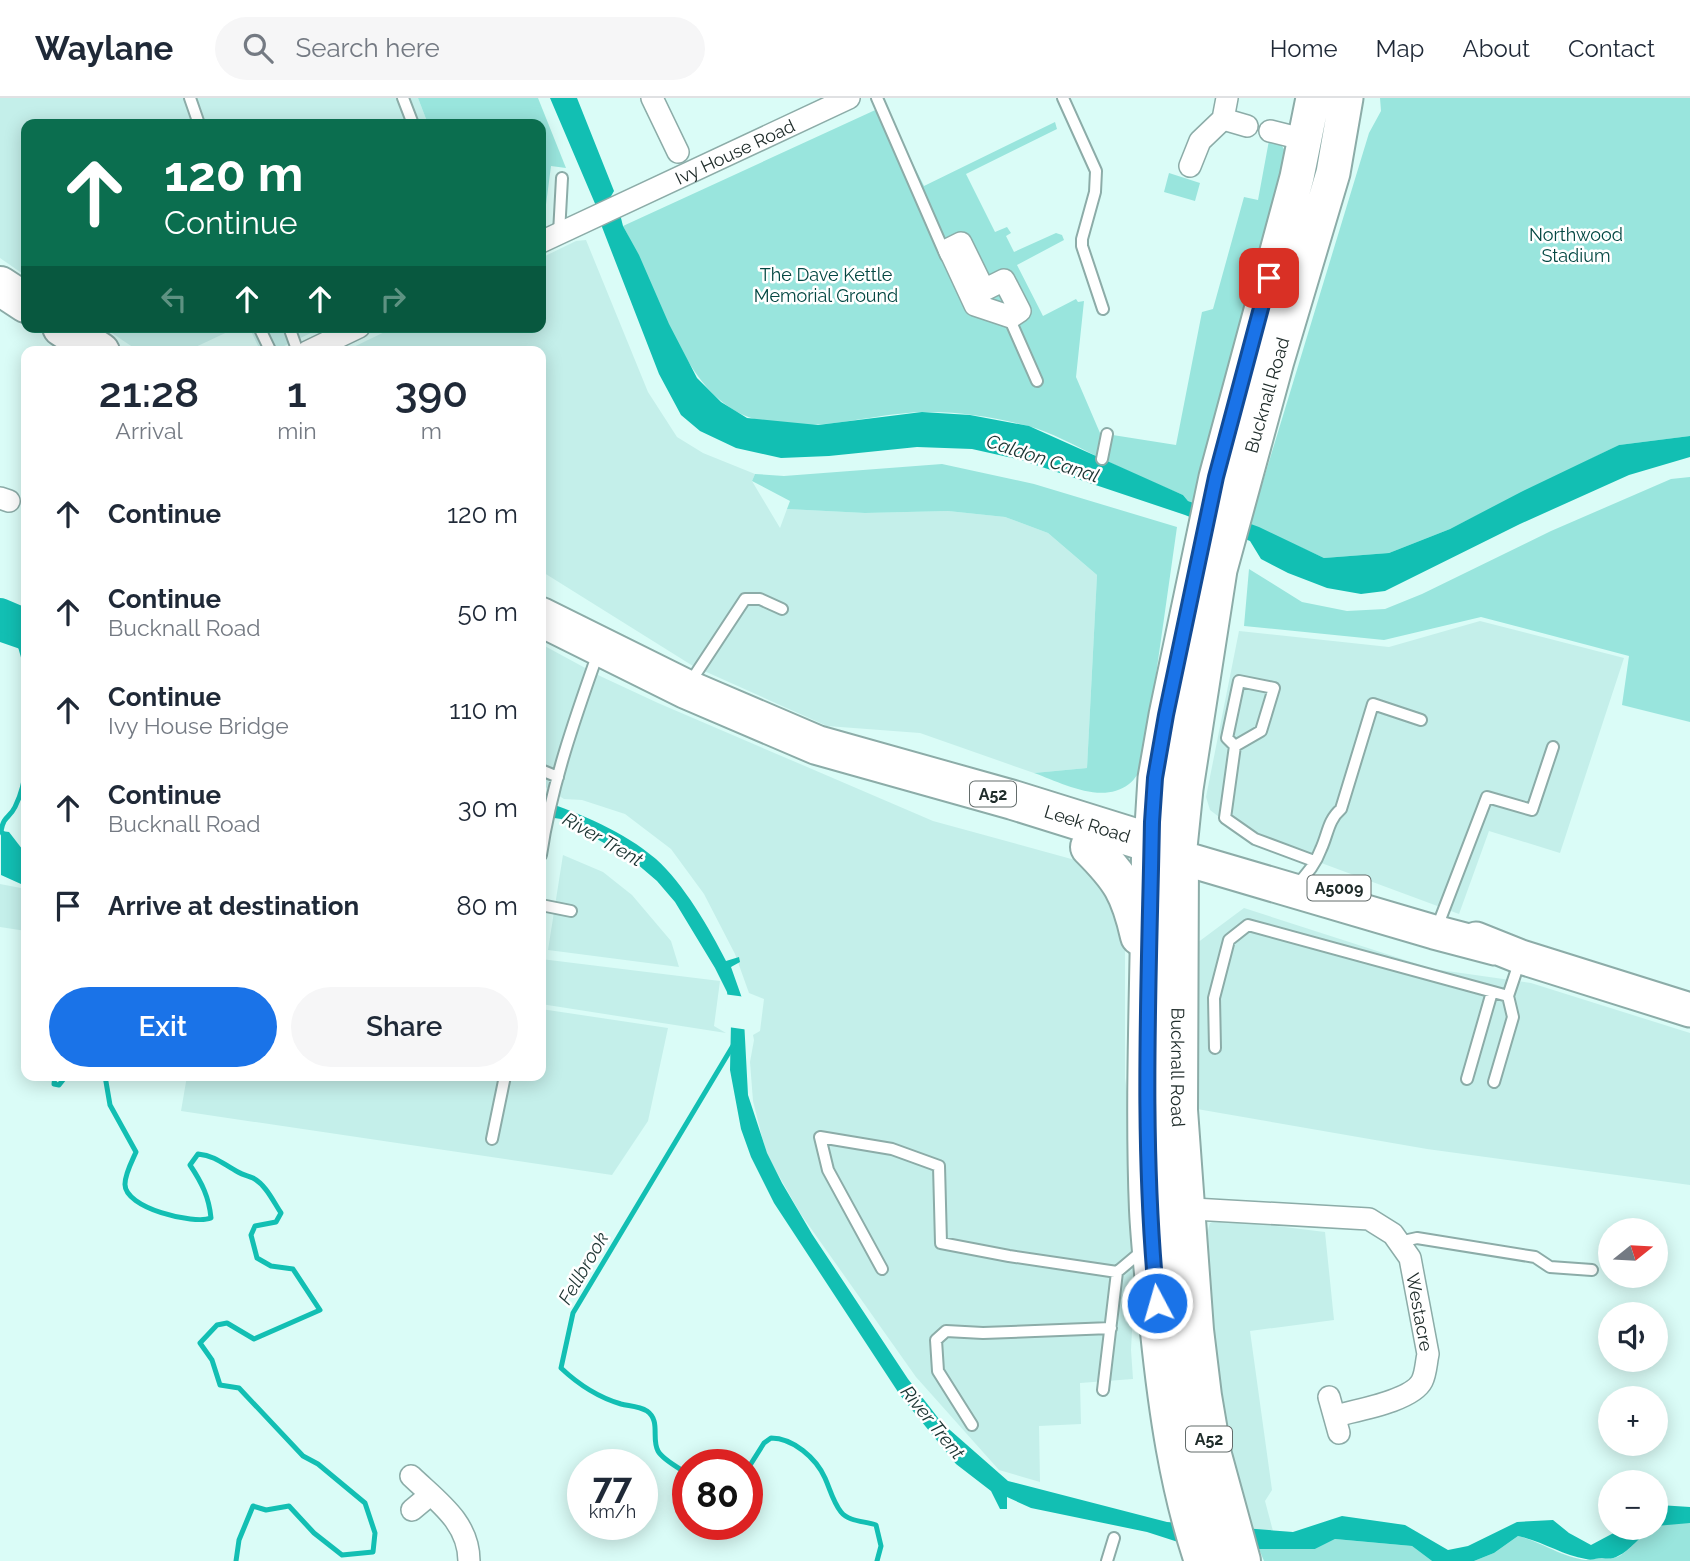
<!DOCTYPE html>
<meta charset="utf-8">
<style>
:root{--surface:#fff;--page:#f6f6f7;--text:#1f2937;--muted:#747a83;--line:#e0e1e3;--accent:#1a73e8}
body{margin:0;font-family:Raleway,sans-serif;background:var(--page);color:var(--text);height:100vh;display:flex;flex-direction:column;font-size:26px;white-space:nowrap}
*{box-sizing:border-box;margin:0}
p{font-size:23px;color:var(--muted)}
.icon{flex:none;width:38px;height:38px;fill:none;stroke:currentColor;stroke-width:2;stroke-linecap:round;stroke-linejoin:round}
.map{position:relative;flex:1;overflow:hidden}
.sheet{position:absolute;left:21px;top:248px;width:525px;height:735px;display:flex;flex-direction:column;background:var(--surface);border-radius:14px;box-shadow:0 4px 18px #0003}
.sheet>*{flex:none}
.guide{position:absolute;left:21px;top:21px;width:525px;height:214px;border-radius:14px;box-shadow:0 4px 18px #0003;background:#0b6e4f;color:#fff;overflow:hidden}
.needle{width:46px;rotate:72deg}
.buttons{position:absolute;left:1598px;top:1120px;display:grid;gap:14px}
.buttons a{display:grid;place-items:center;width:70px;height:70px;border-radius:50%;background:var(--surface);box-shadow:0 4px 18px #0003;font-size:35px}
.speed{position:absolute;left:567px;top:1351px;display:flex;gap:14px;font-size:35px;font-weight:700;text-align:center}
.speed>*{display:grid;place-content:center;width:91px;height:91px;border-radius:50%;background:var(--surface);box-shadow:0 4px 18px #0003;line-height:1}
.speed small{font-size:18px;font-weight:400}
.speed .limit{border:10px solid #d22;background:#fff;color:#111}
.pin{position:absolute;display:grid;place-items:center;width:60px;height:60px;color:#fff;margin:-30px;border-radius:14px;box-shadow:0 4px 10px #0006}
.me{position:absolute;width:77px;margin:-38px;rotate:354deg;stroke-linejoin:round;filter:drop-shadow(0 0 5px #0008)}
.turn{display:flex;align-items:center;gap:24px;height:147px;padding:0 28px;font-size:32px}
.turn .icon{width:91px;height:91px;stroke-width:2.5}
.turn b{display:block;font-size:49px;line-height:60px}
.lanes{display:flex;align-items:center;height:66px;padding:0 28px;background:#0003;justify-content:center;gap:35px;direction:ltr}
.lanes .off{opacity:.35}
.eta{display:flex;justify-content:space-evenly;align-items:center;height:119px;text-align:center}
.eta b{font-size:42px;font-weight:600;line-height:49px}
.action{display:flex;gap:14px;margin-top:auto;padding:14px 28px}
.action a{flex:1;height:80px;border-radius:42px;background:var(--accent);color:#fff;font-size:28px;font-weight:600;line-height:80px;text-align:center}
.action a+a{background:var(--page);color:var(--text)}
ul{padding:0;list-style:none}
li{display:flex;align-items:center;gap:21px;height:98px;padding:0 28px}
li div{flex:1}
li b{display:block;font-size:26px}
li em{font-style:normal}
header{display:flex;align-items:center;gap:42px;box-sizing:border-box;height:98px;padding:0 35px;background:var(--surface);border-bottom:2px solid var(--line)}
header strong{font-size:33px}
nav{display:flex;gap:38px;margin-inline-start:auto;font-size:24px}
.search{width:490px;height:63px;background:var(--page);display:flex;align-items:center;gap:18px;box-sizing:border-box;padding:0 24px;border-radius:38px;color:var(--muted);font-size:26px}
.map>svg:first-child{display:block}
.built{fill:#c4efea}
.green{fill:#99e5dd}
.water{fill:#12bfb3}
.pier{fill:#dafcf7}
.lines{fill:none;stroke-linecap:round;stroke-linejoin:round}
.stream{stroke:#12bfb3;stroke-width:5}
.river{stroke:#12bfb3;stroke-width:32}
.lane-casing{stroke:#8caca8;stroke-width:14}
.street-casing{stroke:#8caca8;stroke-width:24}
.primary-casing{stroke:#8caca8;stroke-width:37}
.highway-casing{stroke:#8caca8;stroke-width:42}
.lane{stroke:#fff;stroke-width:10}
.street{stroke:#fff;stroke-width:21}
.primary{stroke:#fff;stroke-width:33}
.highway{stroke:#fff;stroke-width:38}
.route-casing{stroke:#114b97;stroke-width:18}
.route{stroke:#1a73e8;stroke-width:12}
.labels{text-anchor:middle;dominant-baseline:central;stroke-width:5;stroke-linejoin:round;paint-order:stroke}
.shield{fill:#fff;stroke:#636c6b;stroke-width:2}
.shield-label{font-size:16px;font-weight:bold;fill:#202d2b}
.street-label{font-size:18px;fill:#202d2b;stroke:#fff}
.park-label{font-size:18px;fill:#034742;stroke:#fff}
.water-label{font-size:19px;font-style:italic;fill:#1b3331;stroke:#fff}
</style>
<header>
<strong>Waylane</strong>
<div class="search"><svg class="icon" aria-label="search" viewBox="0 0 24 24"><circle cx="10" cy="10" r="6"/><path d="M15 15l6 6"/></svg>Search here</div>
<nav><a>Home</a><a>Map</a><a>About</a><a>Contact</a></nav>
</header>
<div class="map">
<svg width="1690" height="1463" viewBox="0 0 1690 1463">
<rect width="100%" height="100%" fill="#dafcf7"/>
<!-- built -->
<path class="built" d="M0,0H418L428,26H26V178L0,160Z
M586,142L648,294L677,339L703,355L755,376L752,383L780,430L787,411L865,415L948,413L1005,419L1048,435L1097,477L1087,670L1034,675L920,635L827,628L693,568L541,473V254H343L395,229H541V160L576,143Z
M103,229H238L185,254H140Z
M249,229H323L272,254H261Z
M1480,523L1624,560L1560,755L1489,733L1459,816L1240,735L1210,712L1206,699L1239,533L1389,549Z
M541,546L600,578L658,605L933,723L1075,762L1088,767L1102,780L1125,834V980L1129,1008L1127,1056L1136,1158L1131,1252L1133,1281L1080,1285L1081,1326L1039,1328L1040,1384L999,1372L916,1279L800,1115L766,1055L753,1003L750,964L754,942L753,937L760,933L764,901L749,895L735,856L704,796L671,751L625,716L582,702L564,701L541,686Z
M563,757L603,774L632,797L671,843L679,869L548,852Z
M0,786L26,791V833L0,829Z
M1244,810L1433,871L1531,885L1690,935V1087L1427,1051L1197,1011V845Z
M541,861L720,883L714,928L726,935L541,906Z
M541,911L668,930L648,1023L612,1077L181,1013L187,978H541Z
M1221,1121L1325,1134L1334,1222L1250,1233L1272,1392L1265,1403L1273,1433H1254L1233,1383L1216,1288L1206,1139L1210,1125Z"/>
<!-- green -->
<path class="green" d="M418,0H538L566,70L551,68L544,122L541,125V26H428Z
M1380,0H1690V338L1619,347L1450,431L1389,455L1324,460L1250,426L1369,35L1381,13Z
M884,8L924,88L1055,24L1057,31L966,76L995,134L1007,129L1011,135L1006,138L1014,154L1056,135L1062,137L1064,142L1017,167L1043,218L1076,201L1078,204L1084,203L1076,279L1100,335L1176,347L1202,214L1213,211L1244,99L1258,102L1270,37L1282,48L1288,58L1200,408L1188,403L1183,397C1154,385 1125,372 1096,358C1074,347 1051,334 1028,328C994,319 957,313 922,314C859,316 776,349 721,303C675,265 652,181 623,128Z
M1169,75L1200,85L1195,103L1164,94Z
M942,366L1034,386L1177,429L1143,668C1139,673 1135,682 1129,686C1102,707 1062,685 1034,675L1087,670L1097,477L1048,435L1005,419L948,413L865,415L787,411L790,403L752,383L755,376L784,378Z
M1690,379V624L1622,607L1629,558L1481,519L1384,542L1244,528L1249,471L1302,504L1347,513L1385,511L1422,496L1551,433L1671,381Z
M1673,1425H1690V1463H1474L1494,1455L1518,1438C1540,1443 1567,1462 1590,1462C1593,1462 1596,1460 1600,1460C1608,1460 1613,1462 1621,1457C1644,1441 1642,1428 1673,1425Z
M1335,1441L1412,1448L1432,1463H1264L1259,1451H1315Z"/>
<!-- water -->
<path class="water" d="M550,0H577L614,93L610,100L616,116H620L623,128L639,157L669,226L697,280L721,304L747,320L818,327L922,314L970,317L1029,328L1183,397L1188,403L1259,429L1324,460L1389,455L1450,431L1521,394L1619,347L1690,338V359L1629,377L1520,426L1385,493L1361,496L1327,490L1288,475L1261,461L1250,443L1185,417L1021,362L972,351L917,349L829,358L781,360L736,350L700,333L681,317L659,276L602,129V122Z
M0,531L26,541V553L0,544Z
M541,702C581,716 623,733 656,761C683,785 710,831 726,863L739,859L740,864L731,869L743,903L748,997L767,1055L782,1085L812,1136L908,1281L942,1325L1008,1383L1167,1424L1293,1434L1342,1418L1405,1427L1448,1452L1468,1448L1517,1424L1553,1422L1569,1435L1591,1447L1623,1430H1652C1640,1438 1631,1452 1618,1458C1613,1461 1608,1461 1602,1460C1596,1460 1592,1463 1586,1461C1562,1457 1542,1443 1518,1438L1494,1455L1474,1463H1432L1412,1448L1335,1441L1315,1451H1259L1178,1444L1147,1434L1031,1410L1007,1399V1411H1000L991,1393L956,1366L900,1297L774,1105L751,1059L741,1031L730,972L731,925L727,894L715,870L675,804L657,783L629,759L561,721L541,718Z
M1,733L9,734L26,756V786H21L1,777Z
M1659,1407L1690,1409V1425L1656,1428V1409Z"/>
<!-- pier -->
<path class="pier" d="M723,896L746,899L749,932L728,929Z"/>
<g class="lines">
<!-- stream -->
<path class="stream" d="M13,522L26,568
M5,739L1,733C4,717 9,721 15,709C22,695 24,684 26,669
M55,978L54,986L59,987L66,978
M105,978L110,1007L136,1054C132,1063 125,1076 125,1086C124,1110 194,1127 211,1120C209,1099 202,1085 190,1067L198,1056C216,1058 223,1066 238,1074C243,1077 249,1078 253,1080C266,1087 273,1103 281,1115L276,1124L255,1128L251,1137L257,1160L271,1168L293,1171L320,1212L254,1241L227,1225L217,1227L200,1245L212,1262L220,1287L239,1290L303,1358L318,1366L365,1405L375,1435L373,1454L342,1457L314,1435L289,1408L266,1412L253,1408L239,1442L236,1463
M747,1372L764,1345L771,1340C793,1340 816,1360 825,1380C830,1391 833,1404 841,1414C849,1424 865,1423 876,1427L881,1448L877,1463
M688,1376C679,1370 663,1362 658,1353C651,1340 661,1323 647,1313C639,1308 629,1308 621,1306C597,1299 579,1287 561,1270L573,1215L734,946"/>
<!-- river -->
<path class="river" d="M0,516L26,527"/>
<!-- lane casing -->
<g class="lane-casing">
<path id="lane" d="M190,0L199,26
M403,0L413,26
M877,0L946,158
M1063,0L1096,73L1095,94L1082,141V148L1103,211
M559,135L562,80
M1003,221L1011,224L1037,283
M259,229L271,254
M289,229L298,254
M1102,361L1107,336
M689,586L745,501H760L782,511
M1235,648L1261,633L1274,590L1239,583L1227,640L1235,648L1225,720L1255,741L1314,763
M541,672L558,679
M541,757C551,688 575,620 598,555
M1295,788C1306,778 1316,765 1321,751C1328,736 1328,722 1341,711L1373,606L1421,622
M541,807L571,813
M1436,832L1487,699L1532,712L1553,649
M1215,950L1214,900L1229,842L1248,827L1508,898L1520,862
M1467,981L1492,894
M1494,984L1513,919L1508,898
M492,1041L505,978
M1399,1144L1417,1140L1535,1159L1550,1169L1592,1172
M882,1171L828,1072L820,1039L892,1051L939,1068L941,1145L1009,1158L1117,1174L1136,1158L1146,1156
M1103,1292L1117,1174
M972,1327L938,1273L936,1242L946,1233L983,1235L1111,1230
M1107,1463L1114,1440"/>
</g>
<!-- street casing -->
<g class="street-casing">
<g id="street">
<path d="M652,0L678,54"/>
<path d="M1223,21L1247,28"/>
<path d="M1270,33L1306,42"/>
<path d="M1190,68L1200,43L1223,21L1227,0"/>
<path id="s1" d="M541,144L849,0"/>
<path d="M961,145L984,192L1004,182L1020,213L1011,219L975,207L949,151Z"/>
<path d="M307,254L359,229"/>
<path d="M0,400L9,403"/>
<path id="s2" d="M1176,1110L1369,1121L1393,1136L1410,1160L1428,1256C1426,1265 1426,1275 1422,1283C1412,1303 1357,1312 1335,1318"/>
<path d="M1329,1299L1339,1335"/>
<path d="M411,1378C437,1403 469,1424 469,1463"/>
<path d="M412,1412L430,1397"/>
</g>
</g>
<!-- primary casing -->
<g class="primary-casing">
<path id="primary" d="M1346,0L1333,75L1277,263L1220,472L1186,691L1179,759L1434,834L1495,850
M1151,745L1155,680L1166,617L1216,379L1297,79L1313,0
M1476,841L1521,859L1690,912"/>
</g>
<!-- highway casing -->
<g class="highway-casing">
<g id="highway">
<path d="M0,188L26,205"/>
<path d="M62,229L100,254"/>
<path id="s3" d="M541,519L686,591L817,647L1013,702L1151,745L1179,759L1178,1012L1194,1232L1202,1298L1212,1357L1241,1463"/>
<path d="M1151,745C1151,867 1144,990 1149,1112C1151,1153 1156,1193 1160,1234C1168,1311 1179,1389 1204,1463"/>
<path d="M1090,749C1121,780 1130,794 1140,838"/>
</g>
</g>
<!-- lane -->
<use href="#lane" class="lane"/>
<!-- street -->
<use href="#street" class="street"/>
<!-- primary -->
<use href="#primary" class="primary"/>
<!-- highway -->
<use href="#highway" class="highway"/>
</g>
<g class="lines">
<!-- route casing -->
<g class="route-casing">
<path id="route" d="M1157,1205C1141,1045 1149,884 1152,724L1155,680L1166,617L1216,379L1269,180"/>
</g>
<!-- route -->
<use href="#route" class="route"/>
</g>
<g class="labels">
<!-- shield labels -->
<g class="shield">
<rect x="970" y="683.5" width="46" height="25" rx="5"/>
<rect x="1307.5" y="777.5" width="63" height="25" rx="5"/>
<rect x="1186" y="1328.5" width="46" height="25" rx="5"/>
</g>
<g class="shield-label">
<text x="993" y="696">A52</text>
<text x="1339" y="790">A5009</text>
<text x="1209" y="1341">A52</text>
</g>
<!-- street labels -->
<g class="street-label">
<text stroke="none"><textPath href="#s1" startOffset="214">Ivy House Road</textPath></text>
<text transform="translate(1267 297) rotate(-74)">Bucknall Road</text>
<text stroke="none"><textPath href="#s3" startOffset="586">Leek Road</textPath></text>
<text stroke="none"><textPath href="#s3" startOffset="894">Bucknall Road</textPath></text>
<text stroke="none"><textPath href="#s2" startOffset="306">Westacre</textPath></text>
</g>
<!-- park labels -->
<g class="park-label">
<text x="1576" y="136">Northwood<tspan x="1576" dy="21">Stadium</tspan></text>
<text x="826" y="176">The Dave Kettle<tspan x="826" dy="21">Memorial Ground</tspan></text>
</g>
<!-- water labels -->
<g class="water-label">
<text transform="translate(1043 360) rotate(18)">Caldon Canal</text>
<text transform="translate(603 741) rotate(30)">River Trent</text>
<text transform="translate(583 1170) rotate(-60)">Fellbrook</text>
<text transform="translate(933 1324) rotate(51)">River Trent</text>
</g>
</g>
</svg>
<div class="buttons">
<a><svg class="needle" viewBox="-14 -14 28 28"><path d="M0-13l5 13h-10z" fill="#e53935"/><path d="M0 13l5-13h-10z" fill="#747a83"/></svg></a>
<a><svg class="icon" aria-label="sound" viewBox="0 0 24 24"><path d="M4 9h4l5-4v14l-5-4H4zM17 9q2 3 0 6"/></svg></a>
<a>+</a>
<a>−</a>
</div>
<div class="speed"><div>77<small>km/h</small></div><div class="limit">80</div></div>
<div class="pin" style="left:1269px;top:180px;background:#d93025"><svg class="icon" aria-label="arrive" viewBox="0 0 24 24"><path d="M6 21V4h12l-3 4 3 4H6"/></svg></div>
<svg class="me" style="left:1157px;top:1205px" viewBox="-20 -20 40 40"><circle r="17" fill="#1a73e8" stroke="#fff" stroke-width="3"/><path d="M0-11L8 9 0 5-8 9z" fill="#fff"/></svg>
<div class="guide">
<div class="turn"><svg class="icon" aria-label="ahead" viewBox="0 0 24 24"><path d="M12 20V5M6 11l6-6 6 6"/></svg><div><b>120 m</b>Continue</div></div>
<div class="lanes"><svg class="icon off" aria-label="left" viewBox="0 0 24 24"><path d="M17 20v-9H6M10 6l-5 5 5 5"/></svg><svg class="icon" aria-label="ahead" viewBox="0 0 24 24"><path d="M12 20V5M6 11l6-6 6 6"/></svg><svg class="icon" aria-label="ahead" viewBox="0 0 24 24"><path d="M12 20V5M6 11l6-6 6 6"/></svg><svg class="icon off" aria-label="right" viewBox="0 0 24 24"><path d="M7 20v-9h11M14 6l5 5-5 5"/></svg></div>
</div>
<section class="sheet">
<div class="eta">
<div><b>21:28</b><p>Arrival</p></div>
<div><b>1</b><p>min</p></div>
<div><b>390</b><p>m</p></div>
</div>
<ul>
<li><svg class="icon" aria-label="ahead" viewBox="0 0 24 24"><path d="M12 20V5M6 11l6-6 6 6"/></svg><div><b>Continue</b></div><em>120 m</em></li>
<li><svg class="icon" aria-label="ahead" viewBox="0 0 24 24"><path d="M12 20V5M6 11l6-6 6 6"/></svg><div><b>Continue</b><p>Bucknall Road</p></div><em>50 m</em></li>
<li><svg class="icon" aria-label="ahead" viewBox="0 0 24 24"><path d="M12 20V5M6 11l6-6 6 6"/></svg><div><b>Continue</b><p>Ivy House Bridge</p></div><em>110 m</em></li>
<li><svg class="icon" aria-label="ahead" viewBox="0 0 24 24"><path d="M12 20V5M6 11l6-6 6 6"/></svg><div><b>Continue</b><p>Bucknall Road</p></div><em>30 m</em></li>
<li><svg class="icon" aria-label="arrive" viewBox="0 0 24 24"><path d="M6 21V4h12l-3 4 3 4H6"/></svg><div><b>Arrive at destination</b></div><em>80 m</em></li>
</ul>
<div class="action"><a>Exit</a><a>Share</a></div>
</section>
</div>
